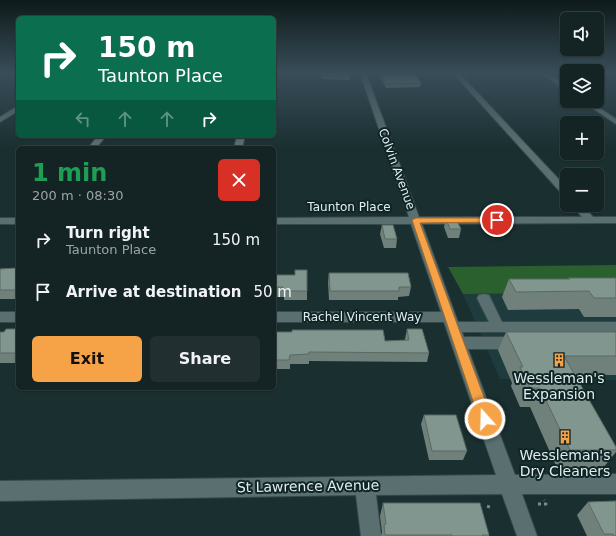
<!DOCTYPE html>
<meta charset="utf-8">
<style>
:root{--surface:#142324;--page:#212f31;--text:#f1f3f6;--muted:#9da4a6;--line:#334041;--accent:#f6a247}
body{margin:0;font-family:"DejaVu Sans",sans-serif;background:var(--page);color:var(--text);height:100vh;display:flex;flex-direction:column;font-size:15px;white-space:nowrap}
*{box-sizing:border-box;margin:0}
p{font-size:13px;color:var(--muted)}
.icon{flex:none;width:22px;height:22px;fill:none;stroke:currentColor;stroke-width:2;stroke-linecap:round;stroke-linejoin:round}
.map{position:relative;flex:1;overflow:hidden}
.side{position:absolute;left:16px;top:146px;width:260px;height:244px;display:flex;flex-direction:column;background:var(--surface);border-radius:6px;box-shadow:0 1px 3px #0004,0 0 0 1px var(--line)}
.side>*{flex:none}
.hud{position:absolute;left:16px;top:16px;width:260px;height:122px;border-radius:6px;box-shadow:0 1px 3px #0004,0 0 0 1px var(--line);background:#0b6e4f;color:#fff;overflow:hidden}
.tools{position:absolute;left:560px;top:12px;display:grid;gap:8px}
.tools a{display:grid;place-items:center;width:44px;height:44px;border-radius:6px;background:var(--surface);box-shadow:0 1px 3px #0004,0 0 0 1px var(--line);font-size:20px}
.pin{position:absolute;display:grid;place-items:center;width:34px;height:34px;color:#fff;margin:-17px;border:2px solid #fff;border-radius:50%;box-shadow:0 1px 4px #0007}
.me{position:absolute;width:44px;margin:-22px;rotate:340deg;stroke-linejoin:round;filter:drop-shadow(0 0 3px #0008)}
.turn{display:flex;align-items:center;gap:14px;height:84px;padding:0 16px;font-size:18px}
.turn .icon{width:52px;height:52px;stroke-width:2.5}
.turn b{display:block;font-size:28px;line-height:34px}
.lanes{display:flex;align-items:center;height:38px;padding:0 16px;background:#0003;justify-content:center;gap:20px;direction:ltr}
.lanes .off{opacity:.35}
.round{display:grid;place-items:center;flex:none;width:42px;height:42px;border-radius:6px;background:var(--page)}
.overview{display:flex;align-items:center;justify-content:space-between;height:68px;padding:0 16px}
h1{font-size:24px;font-weight:700;line-height:30px;color:#1e9e55}
.cta{display:flex;gap:8px;margin-top:auto;padding:8px 16px}
.cta a{flex:1;height:46px;border-radius:6px;background:var(--accent);color:#111;font-size:16px;font-weight:700;line-height:46px;text-align:center}
.cta a+a{background:var(--page);color:var(--text)}
ul{padding:0;list-style:none}
li{display:flex;align-items:center;gap:12px;height:52px;padding:0 16px}
li div{flex:1}
li b{display:block;font-size:15px}
li em{font-style:normal}
.map>svg:first-child{display:block}
.built{fill:#1e3c3e}
.forest{fill:#2a602e}
.lines{fill:none;stroke-linecap:round;stroke-linejoin:round}
.minor-casing{stroke:#384a4b;stroke-width:2}
.path{stroke:#7a8a8b;stroke-width:3;stroke-dasharray:3 3;stroke-linecap:butt}
.minor{fill:#596f70;fill-rule:evenodd}
.wall{fill:#6f817a}
.shaded-wall{fill:#5a6963}
.building{fill:#81968e;stroke:#5a6963}
.route{fill:#f6a247;stroke:#a0692e}
.labels{text-anchor:middle;dominant-baseline:central;stroke-width:4;stroke-linejoin:round;paint-order:stroke}
.street-label{font-size:12px;fill:#e1edee;stroke:#102526}
.near-poi-label{font-size:14px;fill:#e1edee;stroke:#102526}
.near-street-label{font-size:14px;fill:#e1edee;stroke:#102526}
</style>
<div class="map">
<svg width="616" height="536" viewBox="0 0 616 536">
<rect width="100%" height="100%" fill="#1a2f30"/>
<!-- built -->
<path class="built" d="M616,292V380L500,379L463,294Z"/>
<!-- forest -->
<path class="forest" d="M616,265V292L463,294L448,267Z"/>
<g class="lines">
<!-- minor casing -->
<g class="minor-casing">
<path id="minor" d="M360,73H366L419,217H582L572,205H582L593,217H616V223L422,224L458,322H489L477,298L479,295L484,294L489,295L502,322H616V332H462L464,337H517L522,339L524,343L522,347L517,349H468L515,475L616,474V494H522L537,536H517L502,494L376,495L381,536H361L356,495L0,501V481L496,475L444,322H274V312H441L411,224H274V218L409,217Z
M453,73H459L567,188V197L564,196Z
M540,73H547L567,86V91Z
M582,101H589L616,119V124Z
M18,106V111L0,122V117Z
M98,136H106L96,148H88Z
M237,136H245L242,148H234Z
M0,218H18V224H0Z
M0,312H18V322H0Z"/>
</g>
<!-- path -->
<path class="path" d="M538,504H546L544,500
M488,508L489,505"/>
<!-- minor -->
<use href="#minor" class="minor"/>
</g>
<!-- wall -->
<path class="wall" d="M321,73H349L351,77L350,80L322,79Z
M379,73H414L421,83L420,87L386,88L379,75Z
M446,219L461,229L459,238H448L444,227Z
M382,225L397,239L396,248H384L380,234Z
M18,268V299H0V269Z
M307,270V300H284V297H274V273L276,275H295Z
M329,273L411,287L409,296L398,297V300H329L328,282Z
M568,278H616V317H584L579,309L508,310L502,297L509,279H568Z
M18,329V363H0V332H4Z
M407,329L429,353L427,362L309,361V364H290V369H274V332L385,341L405,340V339Z
M506,332H616V375H575L616,447V452L603,468H557L530,407H520L511,386L512,383L498,350Z
M424,415L467,451L463,460H429L421,424Z
M588,502L616,536H587L577,515Z
M383,503L489,535V536H381L382,532L380,516Z"/>
<!-- shaded-wall -->
<path class="shaded-wall" d="M18,335V345L15,340Z"/>
<!-- building -->
<path class="building" d="M322,73H349L351,77L322,76Z
M381,73H414L421,83L386,84Z
M446,219H456L461,229H450Z
M382,225H393L397,239H385Z
M18,268V290H0V269Z
M295,270H307V291H283V287H274V273H275V275H295Z
M329,273H408L411,287H399V291H330Z
M568,278H616V298H594L589,291L516,292L509,279H570Z
M6,329H18V335L15,340H18V353H0V332H4Z
M407,329H422L429,353L309,352V354L290,355L289,360H274V332H292V330H383L385,341L409,340Z
M506,332H616V356H564L616,447V450H570L540,388H530L520,367H523Z
M424,415H456L467,451H432Z
M616,501V536H614L613,534H604L588,502Z
M383,503H480L489,535H482L483,536H452V535H385L384,525L386,524Z"/>
<!-- sky -->
<linearGradient id="sky" x2="0" y2="1"><stop stop-color="#0e1a1a"/><stop offset="0.49" stop-color="#384d59"/><stop offset="1" stop-color="#384d59" stop-opacity="0"/></linearGradient>
<rect width="616" height="148" fill="url(#sky)"/>
<!-- route -->
<path class="route" d="M416,218H497L501,220L497,222L420,223L492,419L490,423L485,424L481,423L479,419L412,220Z"/>
<!-- icons -->
<defs>
<g id="building-bare" transform="scale(1.08)"><path d="M-4-6H4V6H1V3H-1V6H-4ZM-2.5-4.3h1.7v1.8h-1.7ZM.8-4.3h1.7v1.8H.8ZM-2.5-1h1.7V.8h-1.7ZM.8-1h1.7V.8H.8Z" fill="#f6a247" stroke="#102526" stroke-width="2.5" paint-order="stroke"/></g>
</defs>
<g fill-rule="evenodd">
<use href="#building-bare" x="559" y="360"/>
<use href="#building-bare" x="565" y="437"/>
</g>
<g class="labels">
<!-- street labels -->
<g class="street-label">
<text transform="translate(397 169) rotate(70)">Colvin Avenue</text>
<text x="349" y="207">Taunton Place</text>
<text x="362" y="317">Rachel Vincent Way</text>
</g>
<!-- near-poi labels -->
<g class="near-poi-label">
<text x="559" y="378">Wessleman's<tspan x="559" dy="16">Expansion</tspan></text>
<text x="565" y="455">Wessleman's<tspan x="565" dy="16">Dry Cleaners</tspan></text>
</g>
<!-- near-street labels -->
<g class="near-street-label">
<text transform="translate(308 486) rotate(-1)">St Lawrence Avenue</text>
</g>
</g>
</svg>
<div class="tools">
<a><svg class="icon" aria-label="sound" viewBox="0 0 24 24"><path d="M4 9h4l5-4v14l-5-4H4zM17 9q2 3 0 6"/></svg></a>
<a><svg class="icon" aria-label="layers" viewBox="0 0 24 24"><path d="M12 4l9 5-9 5-9-5zM3 14l9 5 9-5"/></svg></a>
<a>+</a>
<a>−</a>
</div>
<div class="pin" style="left:497px;top:220px;background:#d93025"><svg class="icon" aria-label="arrive" viewBox="0 0 24 24"><path d="M6 21V4h12l-3 4 3 4H6"/></svg></div>
<svg class="me" style="left:485px;top:419px" viewBox="-20 -20 40 40"><circle r="17" fill="#f6a247" stroke="#fff" stroke-width="3"/><path d="M0-11L8 9 0 5-8 9z" fill="#fff"/></svg>
<div class="hud">
<div class="turn"><svg class="icon" aria-label="right" viewBox="0 0 24 24"><path d="M7 20v-9h11M14 6l5 5-5 5"/></svg><div><b>150 m</b>Taunton Place</div></div>
<div class="lanes"><svg class="icon off" aria-label="left" viewBox="0 0 24 24"><path d="M17 20v-9H6M10 6l-5 5 5 5"/></svg><svg class="icon off" aria-label="ahead" viewBox="0 0 24 24"><path d="M12 20V5M6 11l6-6 6 6"/></svg><svg class="icon off" aria-label="ahead" viewBox="0 0 24 24"><path d="M12 20V5M6 11l6-6 6 6"/></svg><svg class="icon" aria-label="right" viewBox="0 0 24 24"><path d="M7 20v-9h11M14 6l5 5-5 5"/></svg></div>
</div>
<section class="side">
<div class="overview"><div><h1>1 min</h1><p>200 m · 08:30</p></div><a class="round" style="background:#d93025;color:#fff"><svg class="icon" aria-label="close" viewBox="0 0 24 24"><path d="M6 6l12 12M18 6L6 18"/></svg></a></div>
<ul>
<li><svg class="icon" aria-label="right" viewBox="0 0 24 24"><path d="M7 20v-9h11M14 6l5 5-5 5"/></svg><div><b>Turn right</b><p>Taunton Place</p></div><em>150 m</em></li>
<li><svg class="icon" aria-label="arrive" viewBox="0 0 24 24"><path d="M6 21V4h12l-3 4 3 4H6"/></svg><div><b>Arrive at destination</b></div><em>50 m</em></li>
</ul>
<div class="cta"><a>Exit</a><a>Share</a></div>
</section>
</div>
